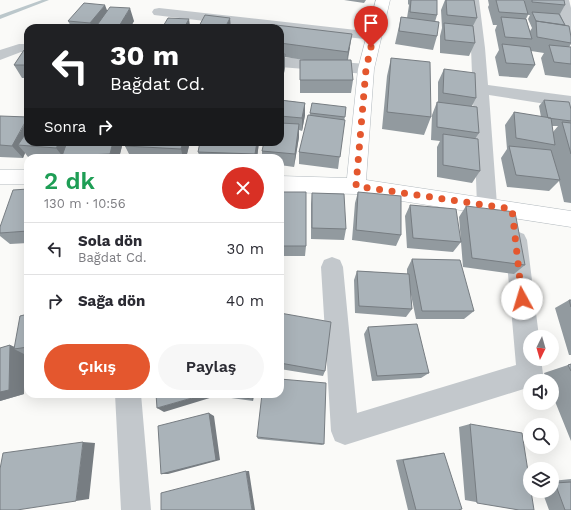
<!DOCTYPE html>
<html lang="tr">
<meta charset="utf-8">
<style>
:root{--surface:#fff;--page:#f7f7f7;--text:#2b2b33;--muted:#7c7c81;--line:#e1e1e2;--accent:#e4572e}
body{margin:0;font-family:"Work Sans",sans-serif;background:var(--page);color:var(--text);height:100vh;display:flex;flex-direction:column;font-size:15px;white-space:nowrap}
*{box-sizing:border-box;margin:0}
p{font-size:13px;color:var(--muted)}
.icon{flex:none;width:22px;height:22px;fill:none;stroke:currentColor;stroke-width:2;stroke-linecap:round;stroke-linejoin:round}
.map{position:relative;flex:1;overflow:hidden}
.drawer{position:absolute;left:24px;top:154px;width:260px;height:244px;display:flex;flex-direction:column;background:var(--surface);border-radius:12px;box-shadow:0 4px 16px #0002}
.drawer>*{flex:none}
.guide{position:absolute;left:24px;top:24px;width:260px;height:122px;border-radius:12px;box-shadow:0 4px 16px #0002;background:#202124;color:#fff;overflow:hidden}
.needle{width:26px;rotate:185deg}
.fabs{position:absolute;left:523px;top:330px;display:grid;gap:8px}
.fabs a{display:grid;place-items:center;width:36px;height:36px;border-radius:50%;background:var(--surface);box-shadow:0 4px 16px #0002;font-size:20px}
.pin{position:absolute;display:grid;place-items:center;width:34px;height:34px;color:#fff;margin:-41px -17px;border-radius:50% 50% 50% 0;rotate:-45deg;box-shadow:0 0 4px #0007}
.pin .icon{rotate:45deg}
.me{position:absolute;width:44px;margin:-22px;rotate:354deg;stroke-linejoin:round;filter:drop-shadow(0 0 3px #0008)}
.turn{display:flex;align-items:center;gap:14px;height:84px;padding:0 20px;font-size:18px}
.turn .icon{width:52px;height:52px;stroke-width:2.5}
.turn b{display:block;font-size:28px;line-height:34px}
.then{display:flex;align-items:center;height:38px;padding:0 20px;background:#0003;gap:8px;font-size:15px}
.round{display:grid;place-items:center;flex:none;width:42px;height:42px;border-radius:21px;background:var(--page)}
.headline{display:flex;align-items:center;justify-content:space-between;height:68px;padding:0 20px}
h1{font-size:24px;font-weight:600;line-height:30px;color:#1e9e55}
.action{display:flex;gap:8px;margin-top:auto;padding:8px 20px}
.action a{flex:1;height:46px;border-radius:24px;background:var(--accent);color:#fff;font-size:16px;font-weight:600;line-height:46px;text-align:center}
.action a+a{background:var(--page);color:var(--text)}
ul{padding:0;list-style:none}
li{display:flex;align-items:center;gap:12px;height:52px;padding:0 20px;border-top:1px solid var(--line)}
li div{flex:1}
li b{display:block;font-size:15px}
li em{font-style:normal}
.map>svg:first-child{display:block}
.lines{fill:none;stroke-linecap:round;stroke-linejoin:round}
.stream{fill:#bbc7cb;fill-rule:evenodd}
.secondary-casing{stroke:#b3babf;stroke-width:1}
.street{fill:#c3c8cc;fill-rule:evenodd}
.secondary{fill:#fff;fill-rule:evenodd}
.wall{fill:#929a9f;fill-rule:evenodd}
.shaded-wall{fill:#777d82}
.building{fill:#aab3b9;stroke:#777d82}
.route{stroke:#e4572e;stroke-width:7;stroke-dasharray:0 12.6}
</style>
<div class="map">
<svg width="571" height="510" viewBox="0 0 571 510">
<rect width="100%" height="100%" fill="#fafaf8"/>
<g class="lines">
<!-- stream -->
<path class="stream" d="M42,0H49L0,19V15Z"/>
<!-- secondary casing -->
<g class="secondary-casing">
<path id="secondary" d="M376,0H390L374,69L366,180L571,211V227L356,194L280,192V176L347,178L358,69Z
M0,170H28V184H0Z"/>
</g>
<!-- street -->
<path class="street" d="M465,0H479L485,48L488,85L571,96V108L489,95L497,205L494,211L487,213L480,211L477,205L471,48Z
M555,0H569L571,8V35L566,34L564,31Z
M159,8L374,32L379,33L381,36L379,39L374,40L280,30V28H265L154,15L152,12L154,9Z
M19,44H28V52H21L0,60V50Z
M280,57L366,64L372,66L374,69L372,72L366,74L280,67Z
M516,231L524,234L527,240L539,337H530V359H541L543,374L540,381H530V387L345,445L335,441L331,431L321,267L324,260L332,257L340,260L343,267L357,413L516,365L505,240L508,234Z
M115,394H141L151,510H121Z"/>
<!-- secondary -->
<use href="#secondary" class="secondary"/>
</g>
<!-- wall -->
<path class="wall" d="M344,0H366L364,3Z
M408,0H437V15L435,22L437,36L433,50L395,44L401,17L407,18L409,5L408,4Z
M445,0H474L477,18L473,26L475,43L469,56L440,53V36L442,28L441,10Z
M488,0H524V1L525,0H564L565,5L560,14L571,37V44L569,47H571V78L545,75L541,58L544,53L531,51L535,65L527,78L499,76L495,57L499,50L495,30L497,25H493L488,7L489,5ZM528,15H530L528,19L532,28L530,31L526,19Z
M107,10L134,21L130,28H72L68,21Z
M280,28L350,47L348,60L353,80L351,93H300V60H304L285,57V67L282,85H280Z
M28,50V78H22L14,65Z
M391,58L431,117L424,135L382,129L387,76Z
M444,69L476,98L472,106L479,133L475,139L480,171L472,183L437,177V147L440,141L431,140L432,115L437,102H438V82Z
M280,100L305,103V115L302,131L299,130V137L294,167L280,165V158H262V151L280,142Z
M544,100L571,108V203L564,202L559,181L549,191L507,187L501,158L507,149L505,125L514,112L541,117L539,106ZM552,126H558L553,132Z
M346,107L338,169L299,164V152L310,113Z
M0,116L28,142H123L119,158H41L28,157L25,153L23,158L0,157Z
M190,142L186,158H131L125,146Z
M200,142H259L257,158H200L198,152Z
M28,189V243L10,244L0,236V227Z
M280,192L306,246L305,256H280Z
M358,192L401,235L396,246L352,240L355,203Z
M312,193L346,229L344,240L311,239V204Z
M410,205L461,242L453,252L407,248L405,216Z
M466,206L525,265L514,274L463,267L459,217Z
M412,259L474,311L464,319H416L410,290L412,309L406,317L355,313L354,280L357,271L407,274V269Z
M569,300H571V355H569L555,308Z
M280,313L325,371L323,376L280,369Z
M28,314V355L24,354V394L0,401V348L10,345L15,347Z
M368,327L429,373L421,378L372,381L364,334Z
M571,364V441L552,394V381H547L544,373Z
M37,394H93L46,396Z
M222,394H254L253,401L224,397L222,395Z
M470,424L519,510L465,500L459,427Z
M257,437L324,444L322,445L258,439Z
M444,453L458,510H408L396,460L435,454Z
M571,479V510H549L542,491H552V481Z"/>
<!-- shaded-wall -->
<path class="shaded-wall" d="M105,5L110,18L102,28H92L90,23Z
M130,8L134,21L130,28H118Z
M230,18L231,28H225Z
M189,19L190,26L189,28H184Z
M352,34L350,47L346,65L348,52Z
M285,54V67L282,85V72Z
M305,103V115L302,131V118Z
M28,118V142L18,145L25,153L23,158L12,146Z
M299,124V137L294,167L295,154Z
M60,142H75L62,156L64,158L56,148Z
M113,142H123L119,158H112L110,154Z
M183,142H190L186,158H183L181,149Z
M257,142H259L257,158H256L255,154Z
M10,345L18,349H14L24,354V394L0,401V392Z
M206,394H212L213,397L164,412L157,408Z
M253,394H254L253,401L252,399Z
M209,413L214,416L220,460L168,474H161Z
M83,442L95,443L89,499L76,501Z
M246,471H249L255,510H252Z"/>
<!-- building -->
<path class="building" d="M411,0H437V15L410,12Z
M446,0H474L477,18L447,15Z
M496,0H524L528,14L499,12Z
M532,0H564L565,5L532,2Z
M84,3L105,5L90,23L68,21Z
M110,7L130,8L118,28H95Z
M532,12L559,14L565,25L536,21Z
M205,15L230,18L225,28H198Z
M401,17L439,22L437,36L399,31Z
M501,17L526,19L532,39L505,37Z
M168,18L189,19L184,28H162Z
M536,21L569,26L571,37V43L537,37Z
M444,23L473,26L475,43L445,40Z
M276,25L352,34L348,52L280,43V28H275Z
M502,44L530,47L535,65L506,63Z
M549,45L571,47V64L554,62Z
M24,50H28V65H14Z
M280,54H285L282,72H280Z
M391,58L430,62L431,117L387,112Z
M300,60H351L353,80H300Z
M444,69L475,73L476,98L443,93Z
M280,100L305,103L302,118L280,116Z
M544,100L569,102L571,109V121L548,118Z
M437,102L477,107L479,133L437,127Z
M312,103L346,107L345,117L310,113Z
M514,112L551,118L555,145L516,138Z
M308,115L345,120L340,157L299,152Z
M0,116L28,117L12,146L0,145Z
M562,122L571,123V154Z
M280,123L299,124L295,154L262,151L264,142H280Z
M28,130V142H60L56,148L18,145Z
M443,134L478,139L480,171L443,165Z
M67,142H113L110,154L62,156Z
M127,142H183L181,149L125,146Z
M200,142H257L255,154L198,152Z
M509,146L551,150L560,180L516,175Z
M28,189V231L0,233V227L13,190Z
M280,192H306V246H280Z
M358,192L401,196V235L356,230Z
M312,193L344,194L346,229L312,228Z
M410,205L456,209L461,242L413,238Z
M466,206L515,212L525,265L472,258Z
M412,259L460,260L474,311H422Z
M357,271L409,274L412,309L359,306Z
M569,300H571V307Z
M280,313L331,322L325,371L280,363Z
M28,314V347L14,349L20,316Z
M417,324L429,373L377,376L368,327Z
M10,345L9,390L0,392V348Z
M571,364V371L568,365Z
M280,379L326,383L324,444L257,437L262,394H280Z
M156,394H206L157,408Z
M222,394H253L252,399L222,395Z
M209,413L216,460L161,474L158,426Z
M470,424L522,433L530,484V491H531L534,510H519L477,503Z
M83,442L76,501L17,510H0V469L3,453Z
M444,453L462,509L458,510H416L403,460Z
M246,471L252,510H161V493Z
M571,482V510H565L555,483Z"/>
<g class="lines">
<!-- route -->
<path class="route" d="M371,47L366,69L356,186L512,209L522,299"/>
</g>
</svg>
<div class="fabs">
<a><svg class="needle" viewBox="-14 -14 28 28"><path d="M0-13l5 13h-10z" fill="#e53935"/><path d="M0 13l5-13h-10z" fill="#7c7c81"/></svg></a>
<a><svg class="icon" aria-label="sound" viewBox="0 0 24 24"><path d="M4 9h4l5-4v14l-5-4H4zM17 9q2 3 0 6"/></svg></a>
<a><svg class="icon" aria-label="search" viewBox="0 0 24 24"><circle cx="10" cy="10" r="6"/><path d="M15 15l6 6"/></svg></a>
<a><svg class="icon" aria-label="layers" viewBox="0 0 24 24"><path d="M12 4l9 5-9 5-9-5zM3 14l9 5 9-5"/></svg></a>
</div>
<div class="pin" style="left:371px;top:47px;background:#d93025"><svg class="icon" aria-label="arrive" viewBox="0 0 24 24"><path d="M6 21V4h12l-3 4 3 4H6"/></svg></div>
<svg class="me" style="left:522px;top:299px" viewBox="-20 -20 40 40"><circle r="19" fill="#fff"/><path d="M0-13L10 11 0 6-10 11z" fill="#e4572e"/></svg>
<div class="guide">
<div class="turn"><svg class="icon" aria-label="left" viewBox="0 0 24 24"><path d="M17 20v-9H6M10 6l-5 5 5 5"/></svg><div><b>30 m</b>Bağdat Cd.</div></div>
<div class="then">Sonra<svg class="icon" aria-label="right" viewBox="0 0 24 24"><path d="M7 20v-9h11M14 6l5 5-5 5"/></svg></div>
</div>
<section class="drawer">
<div class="headline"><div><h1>2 dk</h1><p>130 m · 10:56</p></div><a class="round" style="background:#d93025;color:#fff"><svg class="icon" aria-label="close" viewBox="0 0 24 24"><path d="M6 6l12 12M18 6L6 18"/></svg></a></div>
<ul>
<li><svg class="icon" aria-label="left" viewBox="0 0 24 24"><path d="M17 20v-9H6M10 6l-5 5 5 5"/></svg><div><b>Sola dön</b><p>Bağdat Cd.</p></div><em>30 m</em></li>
<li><svg class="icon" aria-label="right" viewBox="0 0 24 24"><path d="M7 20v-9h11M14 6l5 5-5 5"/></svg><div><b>Sağa dön</b></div><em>40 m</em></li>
</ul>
<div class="action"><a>Çıkış</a><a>Paylaş</a></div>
</section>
</div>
